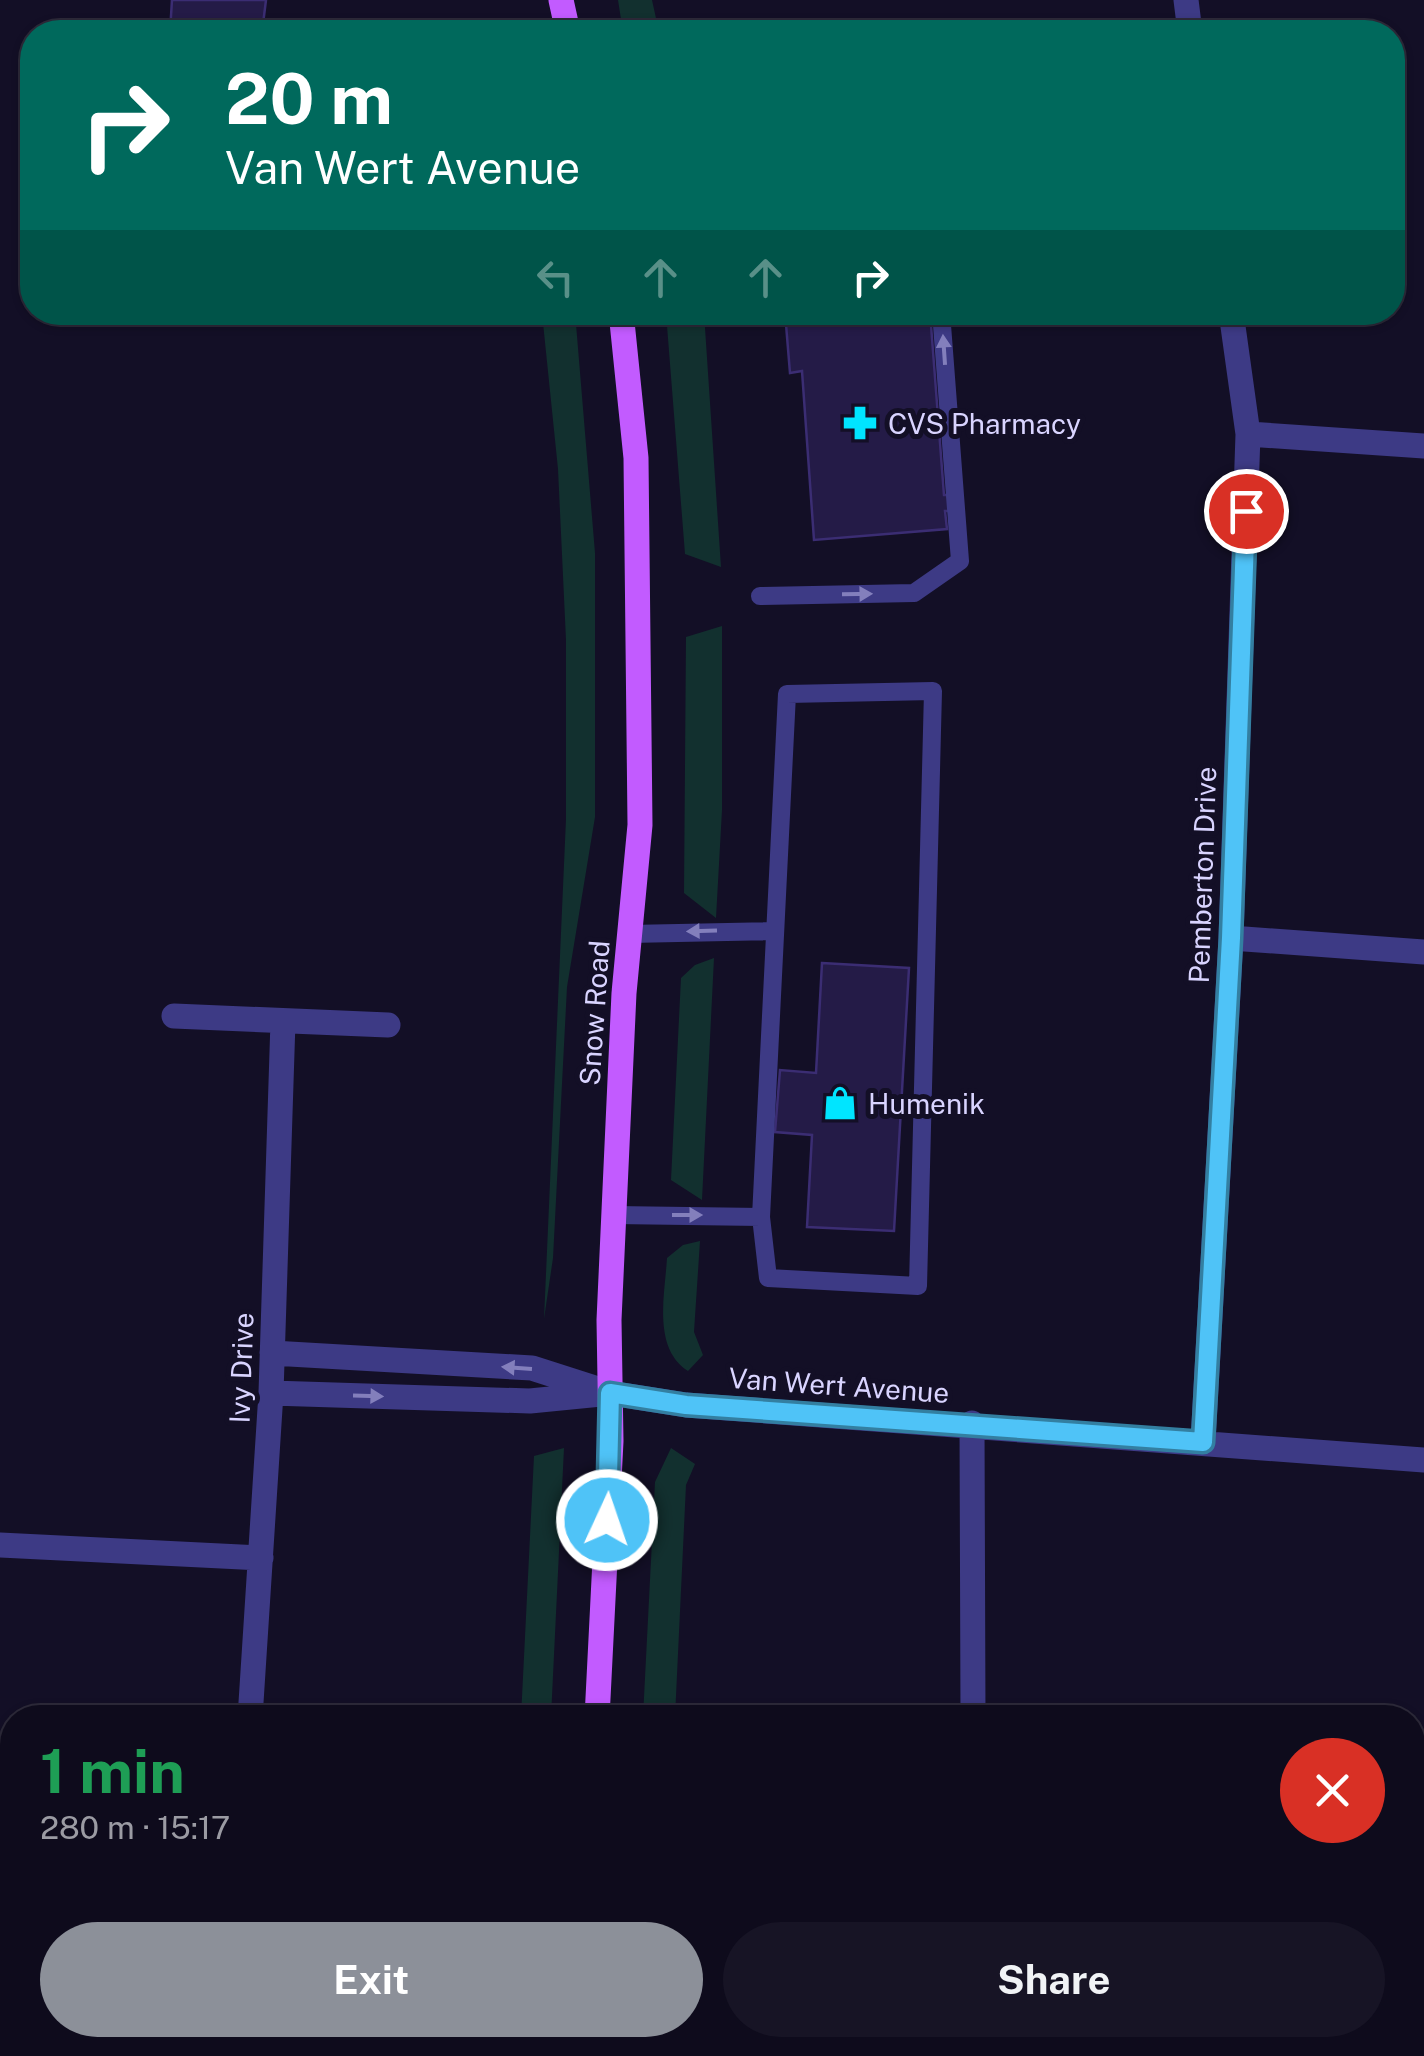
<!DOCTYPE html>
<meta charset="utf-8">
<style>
:root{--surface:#0e0b1c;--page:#171425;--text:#f1f3f6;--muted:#9b9ba3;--line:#2e2b3b;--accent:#8c9099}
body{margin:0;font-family:"Public Sans",sans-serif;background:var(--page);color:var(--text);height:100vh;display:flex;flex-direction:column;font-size:38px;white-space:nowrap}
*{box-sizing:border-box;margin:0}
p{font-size:32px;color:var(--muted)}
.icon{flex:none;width:55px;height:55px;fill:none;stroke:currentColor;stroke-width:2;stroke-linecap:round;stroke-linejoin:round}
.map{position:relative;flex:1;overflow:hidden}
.panel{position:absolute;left:0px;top:1705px;width:1425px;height:352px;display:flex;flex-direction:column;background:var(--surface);border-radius:40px 40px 0 0;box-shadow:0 2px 8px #0004,0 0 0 2px var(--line)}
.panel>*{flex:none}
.banner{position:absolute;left:20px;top:20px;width:1385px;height:305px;border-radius:40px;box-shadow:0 2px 8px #0004,0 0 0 2px var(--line);background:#00695c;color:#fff;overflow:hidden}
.pin{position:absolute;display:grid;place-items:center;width:85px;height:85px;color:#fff;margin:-42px;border:5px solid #fff;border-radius:50%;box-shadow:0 2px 10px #0007}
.me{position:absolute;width:110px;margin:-55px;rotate:3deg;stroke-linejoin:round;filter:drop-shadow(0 0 8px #0008)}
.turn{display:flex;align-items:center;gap:35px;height:210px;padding:0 40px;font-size:45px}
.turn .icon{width:130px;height:130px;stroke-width:2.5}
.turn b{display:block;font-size:70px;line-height:85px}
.lanes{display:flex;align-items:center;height:95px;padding:0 40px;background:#0003;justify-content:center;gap:50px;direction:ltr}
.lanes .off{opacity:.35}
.round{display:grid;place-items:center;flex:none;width:105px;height:105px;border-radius:52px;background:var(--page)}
.head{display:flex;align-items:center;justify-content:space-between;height:170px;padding:0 40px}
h1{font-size:60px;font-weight:700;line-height:75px;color:#1e9e55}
.primary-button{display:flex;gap:20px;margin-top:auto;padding:20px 40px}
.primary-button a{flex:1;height:115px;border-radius:60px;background:var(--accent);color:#fff;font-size:40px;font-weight:700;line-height:115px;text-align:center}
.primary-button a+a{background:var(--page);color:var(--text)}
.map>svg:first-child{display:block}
.green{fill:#12302f}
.building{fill:#241b47;stroke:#3b2d73;stroke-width:2.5}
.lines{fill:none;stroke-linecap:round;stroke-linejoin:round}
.service{stroke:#3d3a85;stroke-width:18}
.minor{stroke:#3d3a85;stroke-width:25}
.primary{stroke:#c25bff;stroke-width:25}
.oneway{fill:#837fbc}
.route-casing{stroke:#337fa1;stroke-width:25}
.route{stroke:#4fc3f7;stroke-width:18}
.labels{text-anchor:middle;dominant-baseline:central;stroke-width:10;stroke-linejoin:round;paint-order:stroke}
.poi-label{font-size:28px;fill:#d9d4ff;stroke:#130f26;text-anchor:start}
.street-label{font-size:28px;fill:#d9d4ff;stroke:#130f26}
</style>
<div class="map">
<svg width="1424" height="2056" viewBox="0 0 1424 2056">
<rect width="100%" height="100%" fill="#130f26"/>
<!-- green -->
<path class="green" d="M618,0H652L659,32H623Z
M575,312L595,553V817L567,987L553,1258L544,1319L566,819V640L558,469L542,313Z
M666,313H704L721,567L685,554Z
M722,626V810L716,918L684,893L686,637Z
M714,958L702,1200L671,1180L681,978L695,965Z
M700,1241L694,1332L703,1355L688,1371C652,1348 665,1294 667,1258L683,1245Z
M564,1448L551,1717H521L534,1456Z
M671,1448L695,1464L686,1485L675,1717H643L655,1482Z"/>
<!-- building -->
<path class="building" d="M172,0H266L262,32H170Z
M785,312H930L944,495H951L952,511H945L947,529L814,540L802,371L790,373Z
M822,963L909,968L894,1231L807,1227L812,1135L775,1132L780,1070L816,1073Z"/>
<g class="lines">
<!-- service -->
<path class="service" d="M760,596L914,593L960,561L941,312
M933,691L918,1286L768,1278L761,1217L787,694Z
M629,934L775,931
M614,1215L761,1217"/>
<!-- minor -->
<path class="minor" d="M1186,0L1190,32
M1248,434L1424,446
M1231,938L1424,952
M174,1016L388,1025
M272,1353L532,1368L610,1393L686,1405L1424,1460
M271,1393L530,1401L601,1394
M972,1423L973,1718
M1203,1442L1231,938L1248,434L1231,312
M0,1545L261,1558
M250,1718L271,1393L283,1021
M1412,1967L1424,1968
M229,2056V2045
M973,2056V2045"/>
<!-- primary -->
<path class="primary" d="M561,0L568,32
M597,1718L611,1441L609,1320L624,993L640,825L636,458L621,312
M579,2056L580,2045"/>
</g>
<!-- one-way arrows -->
<defs><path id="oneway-solid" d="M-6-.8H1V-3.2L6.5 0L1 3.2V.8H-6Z" transform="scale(2.5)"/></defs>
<g class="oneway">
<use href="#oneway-solid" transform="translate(944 350) rotate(-94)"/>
<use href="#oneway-solid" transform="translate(857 594) rotate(-1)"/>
<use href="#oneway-solid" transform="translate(702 931) rotate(178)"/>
<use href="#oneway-solid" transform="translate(687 1215)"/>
<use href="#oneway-solid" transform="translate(517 1368) rotate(-176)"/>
<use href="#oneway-solid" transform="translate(368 1396) rotate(2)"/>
</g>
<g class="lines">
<!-- route casing -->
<g class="route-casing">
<path id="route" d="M607,1520L610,1393L686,1405L1203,1442L1231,938L1246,511"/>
</g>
<!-- route -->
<use href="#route" class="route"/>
</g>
<!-- icons -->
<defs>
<g id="pharmacy-bare" transform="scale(2.7)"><path d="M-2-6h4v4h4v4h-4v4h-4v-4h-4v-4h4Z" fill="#00e5ff" stroke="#130f26" stroke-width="2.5" paint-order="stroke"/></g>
<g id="shop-bare" transform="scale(2.7)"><path d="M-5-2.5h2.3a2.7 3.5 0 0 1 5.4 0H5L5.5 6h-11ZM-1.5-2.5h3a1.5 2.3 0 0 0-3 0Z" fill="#00e5ff" stroke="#130f26" stroke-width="2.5" paint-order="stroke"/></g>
</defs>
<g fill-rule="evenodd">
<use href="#pharmacy-bare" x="860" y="423"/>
<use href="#shop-bare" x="840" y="1103"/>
</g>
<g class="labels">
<!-- poi labels -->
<g class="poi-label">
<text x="888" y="423">CVS Pharmacy</text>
<text x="868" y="1103">Humenik</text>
</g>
<!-- street labels -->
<g class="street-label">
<text transform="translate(1202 875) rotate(-88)">Pemberton Drive</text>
<text transform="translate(594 1013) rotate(-86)">Snow Road</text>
<text transform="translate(241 1368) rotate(-88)">Ivy Drive</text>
<text transform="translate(839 1385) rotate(4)">Van Wert Avenue</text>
</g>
</g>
</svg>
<div class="pin" style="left:1246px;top:511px;background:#d93025"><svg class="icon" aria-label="arrive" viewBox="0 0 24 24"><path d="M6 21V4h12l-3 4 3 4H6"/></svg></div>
<svg class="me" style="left:607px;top:1520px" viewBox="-20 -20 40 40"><circle r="17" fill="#4fc3f7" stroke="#fff" stroke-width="3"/><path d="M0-11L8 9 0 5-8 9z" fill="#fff"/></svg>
<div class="banner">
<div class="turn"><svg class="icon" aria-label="right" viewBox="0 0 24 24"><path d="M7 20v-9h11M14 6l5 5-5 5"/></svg><div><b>20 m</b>Van Wert Avenue</div></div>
<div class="lanes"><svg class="icon off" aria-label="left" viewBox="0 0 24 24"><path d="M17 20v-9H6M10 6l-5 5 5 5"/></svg><svg class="icon off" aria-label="ahead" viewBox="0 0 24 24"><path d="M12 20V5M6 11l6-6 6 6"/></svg><svg class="icon off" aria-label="ahead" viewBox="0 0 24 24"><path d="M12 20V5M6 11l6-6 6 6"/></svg><svg class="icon" aria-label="right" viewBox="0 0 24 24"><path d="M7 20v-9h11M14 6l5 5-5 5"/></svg></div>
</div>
<section class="panel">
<div class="head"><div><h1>1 min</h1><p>280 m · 15:17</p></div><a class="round" style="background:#d93025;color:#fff"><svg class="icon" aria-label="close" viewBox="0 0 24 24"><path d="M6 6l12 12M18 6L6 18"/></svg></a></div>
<div class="primary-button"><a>Exit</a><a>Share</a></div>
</section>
</div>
